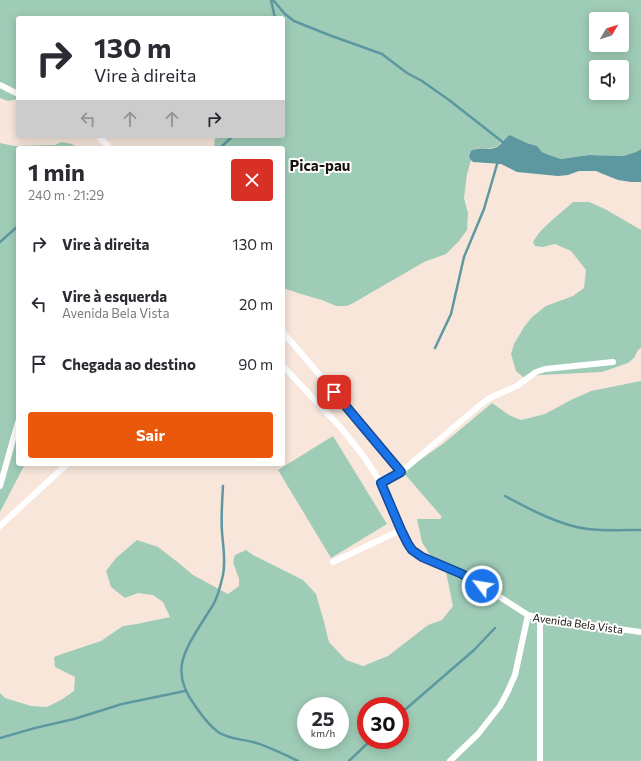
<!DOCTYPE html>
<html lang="pt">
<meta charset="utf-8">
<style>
:root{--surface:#fff;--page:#f2f2f3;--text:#2b2b33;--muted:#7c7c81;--accent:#ea580c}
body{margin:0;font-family:Commissioner,sans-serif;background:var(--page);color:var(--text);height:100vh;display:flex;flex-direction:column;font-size:15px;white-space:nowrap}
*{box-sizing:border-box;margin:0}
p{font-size:13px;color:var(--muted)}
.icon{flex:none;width:22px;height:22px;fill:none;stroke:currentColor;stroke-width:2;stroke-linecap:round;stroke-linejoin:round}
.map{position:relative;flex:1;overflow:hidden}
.side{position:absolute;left:16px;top:146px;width:269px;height:320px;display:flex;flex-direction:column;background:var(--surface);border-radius:4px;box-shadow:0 2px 10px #0003}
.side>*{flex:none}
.hud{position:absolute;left:16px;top:16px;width:269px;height:122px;border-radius:4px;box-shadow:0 2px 10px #0003;background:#fff;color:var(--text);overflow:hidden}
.needle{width:26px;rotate:51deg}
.tools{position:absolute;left:589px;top:12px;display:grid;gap:8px}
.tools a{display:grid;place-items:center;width:40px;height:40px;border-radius:4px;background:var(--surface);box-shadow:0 2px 10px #0003;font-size:20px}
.speed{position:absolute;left:297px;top:697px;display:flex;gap:8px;font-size:20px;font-weight:700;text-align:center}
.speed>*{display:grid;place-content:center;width:52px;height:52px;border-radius:50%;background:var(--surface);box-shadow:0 2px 10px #0003;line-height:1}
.speed small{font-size:10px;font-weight:400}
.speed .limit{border:6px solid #d22;background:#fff;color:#111}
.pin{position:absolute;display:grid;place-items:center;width:34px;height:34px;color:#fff;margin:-17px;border-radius:8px;box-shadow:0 2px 6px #0006}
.me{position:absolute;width:44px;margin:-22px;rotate:301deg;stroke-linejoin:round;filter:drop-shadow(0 0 3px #0008)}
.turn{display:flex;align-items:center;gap:14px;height:84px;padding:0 12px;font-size:18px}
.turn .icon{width:52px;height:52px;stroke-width:2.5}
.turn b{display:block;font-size:28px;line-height:34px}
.lanes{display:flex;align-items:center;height:38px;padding:0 12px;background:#0003;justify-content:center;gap:20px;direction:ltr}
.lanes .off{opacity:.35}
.round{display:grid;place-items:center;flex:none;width:42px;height:42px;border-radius:4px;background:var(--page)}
.headline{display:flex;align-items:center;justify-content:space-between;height:68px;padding:0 12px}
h1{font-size:24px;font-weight:700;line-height:30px}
.button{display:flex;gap:8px;margin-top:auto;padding:8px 12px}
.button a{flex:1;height:46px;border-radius:4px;background:var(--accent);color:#fff;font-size:16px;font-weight:700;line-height:46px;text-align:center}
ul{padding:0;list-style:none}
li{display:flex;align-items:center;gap:12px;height:60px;padding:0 12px}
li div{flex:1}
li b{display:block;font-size:15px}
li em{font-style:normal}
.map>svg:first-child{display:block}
.green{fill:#9fccb7;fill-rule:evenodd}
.water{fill:#5d98a1}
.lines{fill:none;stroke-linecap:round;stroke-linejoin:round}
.stream{stroke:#5d98a1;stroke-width:2.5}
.street{stroke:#fff;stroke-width:6}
.route-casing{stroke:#114b97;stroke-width:10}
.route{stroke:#1a73e8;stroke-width:7}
.labels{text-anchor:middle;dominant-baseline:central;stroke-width:4;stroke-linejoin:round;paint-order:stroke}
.street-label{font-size:11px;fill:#19130f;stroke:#fff}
.district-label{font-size:15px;font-weight:bold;fill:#19130f;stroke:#fff}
</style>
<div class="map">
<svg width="641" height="761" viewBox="0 0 641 761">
<rect width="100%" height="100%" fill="#f8e6db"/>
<!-- green -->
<path class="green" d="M0,0H641V149L636,152L623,156L589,155L561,159L549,155L542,152L537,146L527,143L510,135L504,139L498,146L493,148H477L469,153L471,160L467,174L464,198L468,213L467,230L459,241L446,254L424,262L412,269L355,302L347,306H336L322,300L301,294L283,288V148H214L215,136H283V18H18V99L8,101L0,98ZM596,19H622V45H596ZM596,67H622V93H596Z
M61,142L72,144L78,148H18V464H25L0,512V143L14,146L55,145Z
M573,202H589L605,209L641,230V348L638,350L634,358L628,363L602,372L540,375L523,377L516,371L511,354L514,344L524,327L532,317L546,306L573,296L584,288L586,270L571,251L555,244L543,247L535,246L533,242C541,227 560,214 573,202Z
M641,381V761H0V693L5,698L31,706L47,707L61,700L74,691L75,677L55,667L54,657L62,654L101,641L123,626L137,624L170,617L163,602L153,595L138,593L125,598L111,587L106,571L116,558L137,540L158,547L180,564L193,575L228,594L239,586V579L233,562L235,555L246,550L253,555L303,580L316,594L324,622L329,642L346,660L363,666L388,656L428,625L442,620L453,606L445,567L430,555L422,542L417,519H440L442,517L403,472L444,443L492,403L509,415L521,420L545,414L571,400L591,391ZM306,706H340V740H306ZM366,706H400V740H366Z
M333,436L387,524L331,558L278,470Z"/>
<!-- water -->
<path class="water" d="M510,135L527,143L537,146L542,152L549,155L561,159L589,155L623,156L636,152L641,149V182H631L618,180L603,174L596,171H579L568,175L558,176L517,172L501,164L473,162C469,159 468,156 471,151C479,146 490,151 497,147C502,144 504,138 510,135Z"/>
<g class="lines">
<!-- stream -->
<path class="stream" d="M271,0L275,18
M273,0L285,14L294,21L329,35L382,54L407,73L422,81L449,100L504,143
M220,148L233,136
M0,242L18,226
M435,348L451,314L464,257L484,209L498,161
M223,486C222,502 221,517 222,532C223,546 226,560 223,575C221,583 219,593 215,601C213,606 209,611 206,616C185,650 168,671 196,707C202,716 209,725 218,732C228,739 241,739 253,742C268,746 283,754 298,761
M505,496C529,509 561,526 588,529C606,531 624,530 641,530
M400,714L474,650L495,628
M0,738L35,728L74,719L122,704L185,691
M349,761L371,740"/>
<!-- street -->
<path class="street" d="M0,85L18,94
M98,136L110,148
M283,333L295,346L401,472
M283,366L341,428L362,454L381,483L401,530L408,544L412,550L422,557L462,574L492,592L528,615L540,618L641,632
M381,483L401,472L480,405L490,398L517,386L536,372L545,369L613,362
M0,486L18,422
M0,526L67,464
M333,562L401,530
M540,618V761
M450,761L478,734L500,706L507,693L515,675L528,615"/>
</g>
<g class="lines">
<!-- route casing -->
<g class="route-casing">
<path id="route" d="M334,392L401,472L381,483L401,530L408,544L412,550L422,557L462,574L482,586"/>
</g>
<!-- route -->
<use href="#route" class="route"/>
</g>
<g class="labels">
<!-- street labels -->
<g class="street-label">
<text transform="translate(578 623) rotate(8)">Avenida Bela Vista</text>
</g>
<!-- district labels -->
<g class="district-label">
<text x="320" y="165">Pica-pau</text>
</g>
</g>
</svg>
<div class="tools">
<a><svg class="needle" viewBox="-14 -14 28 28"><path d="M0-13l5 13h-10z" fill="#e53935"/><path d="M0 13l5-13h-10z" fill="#7c7c81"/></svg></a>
<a><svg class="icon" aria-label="sound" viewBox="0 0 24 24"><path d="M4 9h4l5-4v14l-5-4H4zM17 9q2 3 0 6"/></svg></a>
</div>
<div class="speed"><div>25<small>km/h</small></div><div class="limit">30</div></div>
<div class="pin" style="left:334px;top:392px;background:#d93025"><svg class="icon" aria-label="arrive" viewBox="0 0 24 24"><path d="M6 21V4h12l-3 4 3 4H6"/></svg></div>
<svg class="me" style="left:482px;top:586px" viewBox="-20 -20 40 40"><circle r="17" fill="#1a73e8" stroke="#fff" stroke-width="3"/><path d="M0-11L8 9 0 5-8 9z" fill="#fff"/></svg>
<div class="hud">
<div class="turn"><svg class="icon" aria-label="right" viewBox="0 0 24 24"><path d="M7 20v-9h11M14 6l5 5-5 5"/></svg><div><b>130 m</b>Vire à direita</div></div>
<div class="lanes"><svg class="icon off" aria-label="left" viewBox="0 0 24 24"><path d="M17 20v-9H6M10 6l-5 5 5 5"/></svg><svg class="icon off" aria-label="ahead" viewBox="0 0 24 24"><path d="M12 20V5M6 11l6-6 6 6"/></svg><svg class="icon off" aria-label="ahead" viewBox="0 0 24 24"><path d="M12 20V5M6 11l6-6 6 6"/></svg><svg class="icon" aria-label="right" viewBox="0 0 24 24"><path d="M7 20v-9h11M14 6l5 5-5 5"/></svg></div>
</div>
<section class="side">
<div class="headline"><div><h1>1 min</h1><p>240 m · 21:29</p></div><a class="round" style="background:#d93025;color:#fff"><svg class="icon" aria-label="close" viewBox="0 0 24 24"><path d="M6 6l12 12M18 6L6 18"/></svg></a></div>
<ul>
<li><svg class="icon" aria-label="right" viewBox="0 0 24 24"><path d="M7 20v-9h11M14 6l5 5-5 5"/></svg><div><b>Vire à direita</b></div><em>130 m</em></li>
<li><svg class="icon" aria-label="left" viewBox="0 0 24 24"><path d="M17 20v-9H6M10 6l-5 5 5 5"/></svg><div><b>Vire à esquerda</b><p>Avenida Bela Vista</p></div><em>20 m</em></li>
<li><svg class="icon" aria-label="arrive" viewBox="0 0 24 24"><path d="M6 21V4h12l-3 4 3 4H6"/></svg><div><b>Chegada ao destino</b></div><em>90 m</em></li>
</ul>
<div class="button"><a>Sair</a></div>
</section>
</div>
